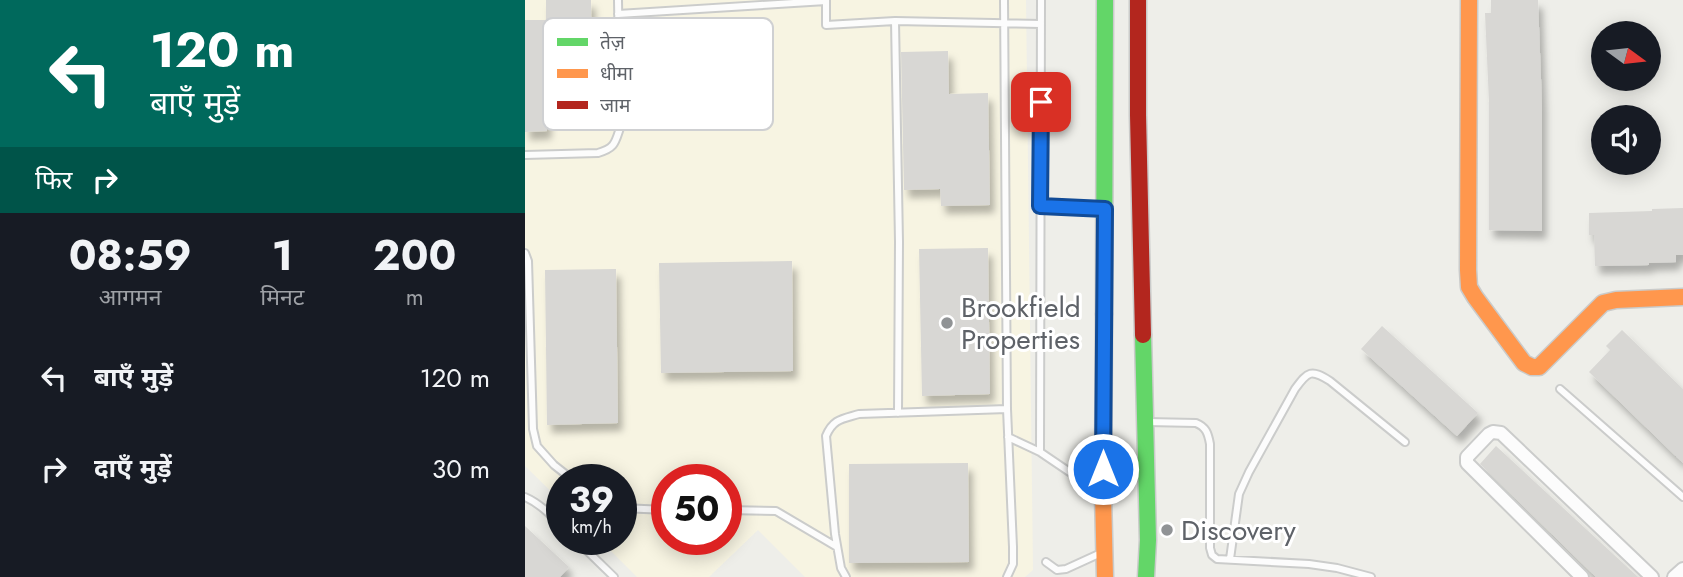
<!DOCTYPE html>
<html lang="hi">
<meta charset="utf-8">
<style>
:root{--surface:#171b24;--page:#242831;--text:#f1f3f6;--muted:#9ea1a6}
body{margin:0;font-family:Jost,"Noto Sans Devanagari",sans-serif;background:var(--page);color:var(--text);height:100vh;display:flex;flex-direction:column;font-size:26px;white-space:nowrap}
*{box-sizing:border-box;margin:0}
p{font-size:23px;color:var(--muted)}
.icon{flex:none;width:38px;height:38px;fill:none;stroke:currentColor;stroke-width:2;stroke-linecap:round;stroke-linejoin:round}
.map{position:relative;flex:1;overflow:hidden}
.drawer{display:flex;flex-direction:column;background:var(--surface);width:525px}
.drawer>*{flex:none}
.banner{background:#00695c;color:#fff;overflow:hidden}
.needle{width:46px;rotate:105deg}
.buttons{position:absolute;left:1066px;top:21px;display:grid;gap:14px}
.buttons a{display:grid;place-items:center;width:70px;height:70px;border-radius:50%;background:var(--surface);box-shadow:0 4px 18px #0003;font-size:35px}
.speed{position:absolute;left:21px;top:464px;display:flex;gap:14px;font-size:35px;font-weight:700;text-align:center}
.speed>*{display:grid;place-content:center;width:91px;height:91px;border-radius:50%;background:var(--surface);box-shadow:0 4px 18px #0003;line-height:1}
.speed small{font-size:18px;font-weight:400}
.speed .limit{border:10px solid #d22;background:#fff;color:#111}
.pin{position:absolute;display:grid;place-items:center;width:60px;height:60px;color:#fff;margin:-30px;border-radius:14px;box-shadow:0 4px 10px #0006}
.me{position:absolute;width:77px;margin:-38px;rotate:0deg;stroke-linejoin:round;filter:drop-shadow(0 0 5px #0008)}
.turn{display:flex;align-items:center;gap:24px;height:147px;padding:0 35px;font-size:32px}
.turn .icon{width:91px;height:91px;stroke-width:2.5}
.turn b{display:block;font-size:49px;line-height:60px}
.then{display:flex;align-items:center;height:66px;padding:0 35px;background:#0003;gap:14px;font-size:26px}
.eta{display:flex;justify-content:space-evenly;align-items:center;height:119px;text-align:center}
.eta b{font-size:42px;font-weight:700;line-height:49px}
ul{padding:0;list-style:none}
li{display:flex;align-items:center;gap:21px;height:91px;padding:0 35px}
li div{flex:1}
li b{display:block;font-size:26px}
li em{font-style:normal}
main{display:flex;flex:1;min-height:0}
.map>svg:first-child{display:block}
.commercial{fill:#f7f4e2;fill-rule:evenodd}
.building{fill:#d8d7d4;filter:url(#shadow)}
.lines{fill:none;stroke-linecap:round;stroke-linejoin:round}
.lane-casing{stroke:#cbcccb;stroke-width:10}
.street-casing{stroke:#cbcccb;stroke-width:16}
.fast-casing{stroke:#cacbca;stroke-width:19}
.slow-casing{stroke:#cacbca;stroke-width:19}
.jam-casing{stroke:#cacbca;stroke-width:19}
.lane{stroke:#fcfcfc;stroke-width:6}
.street{stroke:#fcfcfc;stroke-width:12}
.fast{stroke:#63d668;stroke-width:16}
.slow{stroke:#ff974d;stroke-width:16}
.jam{stroke:#b3261e;stroke-width:16}
.route-casing{stroke:#114b97;stroke-width:18}
.route{stroke:#1a73e8;stroke-width:12}
.poi-dot{fill:#909395;stroke:#fff;stroke-width:2.5}
.labels{text-anchor:middle;dominant-baseline:central;stroke-width:6;stroke-linejoin:round;paint-order:stroke}
.poi-label{font-size:28px;fill:#5e6268;stroke:#fff;text-anchor:start}
.key{fill:#fff;stroke:#cfd0d2;stroke-width:2}
.key-label{font-size:19px;fill:#5e6268}
</style>
<main>
<section class="drawer">
<div class="banner">
<div class="turn"><svg class="icon" aria-label="left" viewBox="0 0 24 24"><path d="M17 20v-9H6M10 6l-5 5 5 5"/></svg><div><b>120 m</b>बाएँ मुड़ें</div></div>
<div class="then">फिर<svg class="icon" aria-label="right" viewBox="0 0 24 24"><path d="M7 20v-9h11M14 6l5 5-5 5"/></svg></div>
</div>
<div class="eta">
<div><b>08:59</b><p>आगमन</p></div>
<div><b>1</b><p>मिनट</p></div>
<div><b>200</b><p>m</p></div>
</div>
<ul>
<li><svg class="icon" aria-label="left" viewBox="0 0 24 24"><path d="M17 20v-9H6M10 6l-5 5 5 5"/></svg><div><b>बाएँ मुड़ें</b></div><em>120 m</em></li>
<li><svg class="icon" aria-label="right" viewBox="0 0 24 24"><path d="M7 20v-9h11M14 6l5 5-5 5"/></svg><div><b>दाएँ मुड़ें</b></div><em>30 m</em></li>
</ul>
</section>
<div class="map">
<svg width="1158" height="577" viewBox="0 0 1158 577">
<defs>
<filter id="shadow"><feDropShadow dx="4.5" dy="8" stdDeviation="3.5" flood-color="#0004"/></filter>
</defs>
<rect width="100%" height="100%" fill="#eeeee9"/>
<!-- commercial -->
<path class="commercial" d="M0,0H501L508,570L500,577H280L233,530L184,577H112L74,539H96V480H37V502L0,466ZM142,480H201V539H142Z"/>
<!-- building -->
<path class="building" d="M21,0H66L67,113L22,114V131L0,132V20H21Z
M966,0H1013L1017,105V231L964,230V102L960,13H966Z
M423,51L424,94L463,93L465,205L416,206L415,189L379,190L376,52Z
M1158,208V255H1151V262L1124,263V265L1070,266L1069,235H1064V213L1127,211V209Z
M463,248L465,394L397,396L394,249Z
M267,261L268,371L136,373L134,263Z
M91,269L93,423L22,425L20,270Z
M857,326L953,413L932,436L836,349Z
M1097,330L1158,389V463L1064,372L1085,350L1081,346Z
M971,446L1113,577H1071L955,464Z
M443,463L444,562L324,563V464Z
M0,526L44,567L35,577H0Z"/>
<g class="lines">
<!-- lane casing -->
<g class="lane-casing">
<path id="lane" d="M301,0V25L370,21L516,24
M479,0L482,409L488,547V564L482,577
M93,14L301,1
M370,21L374,242L373,413
M0,155L73,153C90,148 90,143 95,128L93,0
M515,206L576,209
M0,253L3,261L8,429L12,446L29,465L48,480
M1035,389L1158,497
M622,422L671,423C681,427 683,433 685,444V548L687,555L692,559L784,564L812,568L846,577
M483,437L515,452L574,492
M515,452L516,0
M0,497C14,503 26,515 37,526
M96,508L142,510
M201,510L251,511L312,547
M50,539L89,577
M705,559L714,494L724,472L770,389C783,371 786,369 805,381L880,442
M521,562L532,570L541,569L576,553
M321,577L316,568L310,534L301,436C308,419 317,419 334,414L482,409"/>
</g>
<!-- street casing -->
<g class="street-casing">
<path id="street" d="M1057,577L942,463V457L964,434L968,432L976,433L1127,577
M1149,577L1158,569"/>
</g>
<!-- fast casing -->
<g class="fast-casing">
<path id="fast" d="M579,314L580,0
M618,335L623,540L621,577"/>
</g>
<!-- slow casing -->
<g class="slow-casing">
<path id="slow" d="M944,0L943,270L944,287L950,297L999,363L1007,367H1014L1078,303L1091,300L1158,297
M579,314L578,495L580,577"/>
</g>
<!-- jam casing -->
<g class="jam-casing">
<path id="jam" d="M613,0V115L618,335"/>
</g>
<!-- lane -->
<use href="#lane" class="lane"/>
<!-- street -->
<use href="#street" class="street"/>
<!-- fast -->
<use href="#fast" class="fast"/>
<!-- slow -->
<use href="#slow" class="slow"/>
<!-- jam -->
<use href="#jam" class="jam"/>
</g>
<g class="lines">
<!-- route casing -->
<g class="route-casing">
<path id="route" d="M516,102L515,206L580,209L578,469"/>
</g>
<!-- route -->
<use href="#route" class="route"/>
</g>
<!-- markers -->
<g class="poi-dot">
<circle cx="422" cy="323" r="7"/>
<circle cx="642" cy="530" r="7"/>
</g>
<g class="labels">
<!-- poi labels -->
<g class="poi-label">
<text x="436" y="307">Brookfield<tspan x="436" dy="32">Properties</tspan></text>
<text x="656" y="530">Discovery</text>
</g>
</g>
<!-- legend -->
<rect x="18" y="18" width="230" height="112" rx="10" class="key"/>
<rect x="32" y="38" width="31" height="8" fill="#63d668"/>
<rect x="32" y="69" width="31" height="9" fill="#ff974d"/>
<rect x="32" y="101" width="31" height="8" fill="#b3261e"/>
<g class="key-label">
<text x="75" y="49">तेज़</text>
<text x="75" y="80">धीमा</text>
<text x="75" y="112">जाम</text>
</g>
</svg>
<div class="buttons">
<a><svg class="needle" viewBox="-14 -14 28 28"><path d="M0-13l5 13h-10z" fill="#e53935"/><path d="M0 13l5-13h-10z" fill="#9ea1a6"/></svg></a>
<a><svg class="icon" aria-label="sound" viewBox="0 0 24 24"><path d="M4 9h4l5-4v14l-5-4H4zM17 9q2 3 0 6"/></svg></a>
</div>
<div class="speed"><div>39<small>km/h</small></div><div class="limit">50</div></div>
<div class="pin" style="left:516px;top:102px;background:#d93025"><svg class="icon" aria-label="arrive" viewBox="0 0 24 24"><path d="M6 21V4h12l-3 4 3 4H6"/></svg></div>
<svg class="me" style="left:578px;top:469px" viewBox="-20 -20 40 40"><circle r="17" fill="#1a73e8" stroke="#fff" stroke-width="3"/><path d="M0-11L8 9 0 5-8 9z" fill="#fff"/></svg>
</div>
</main>
